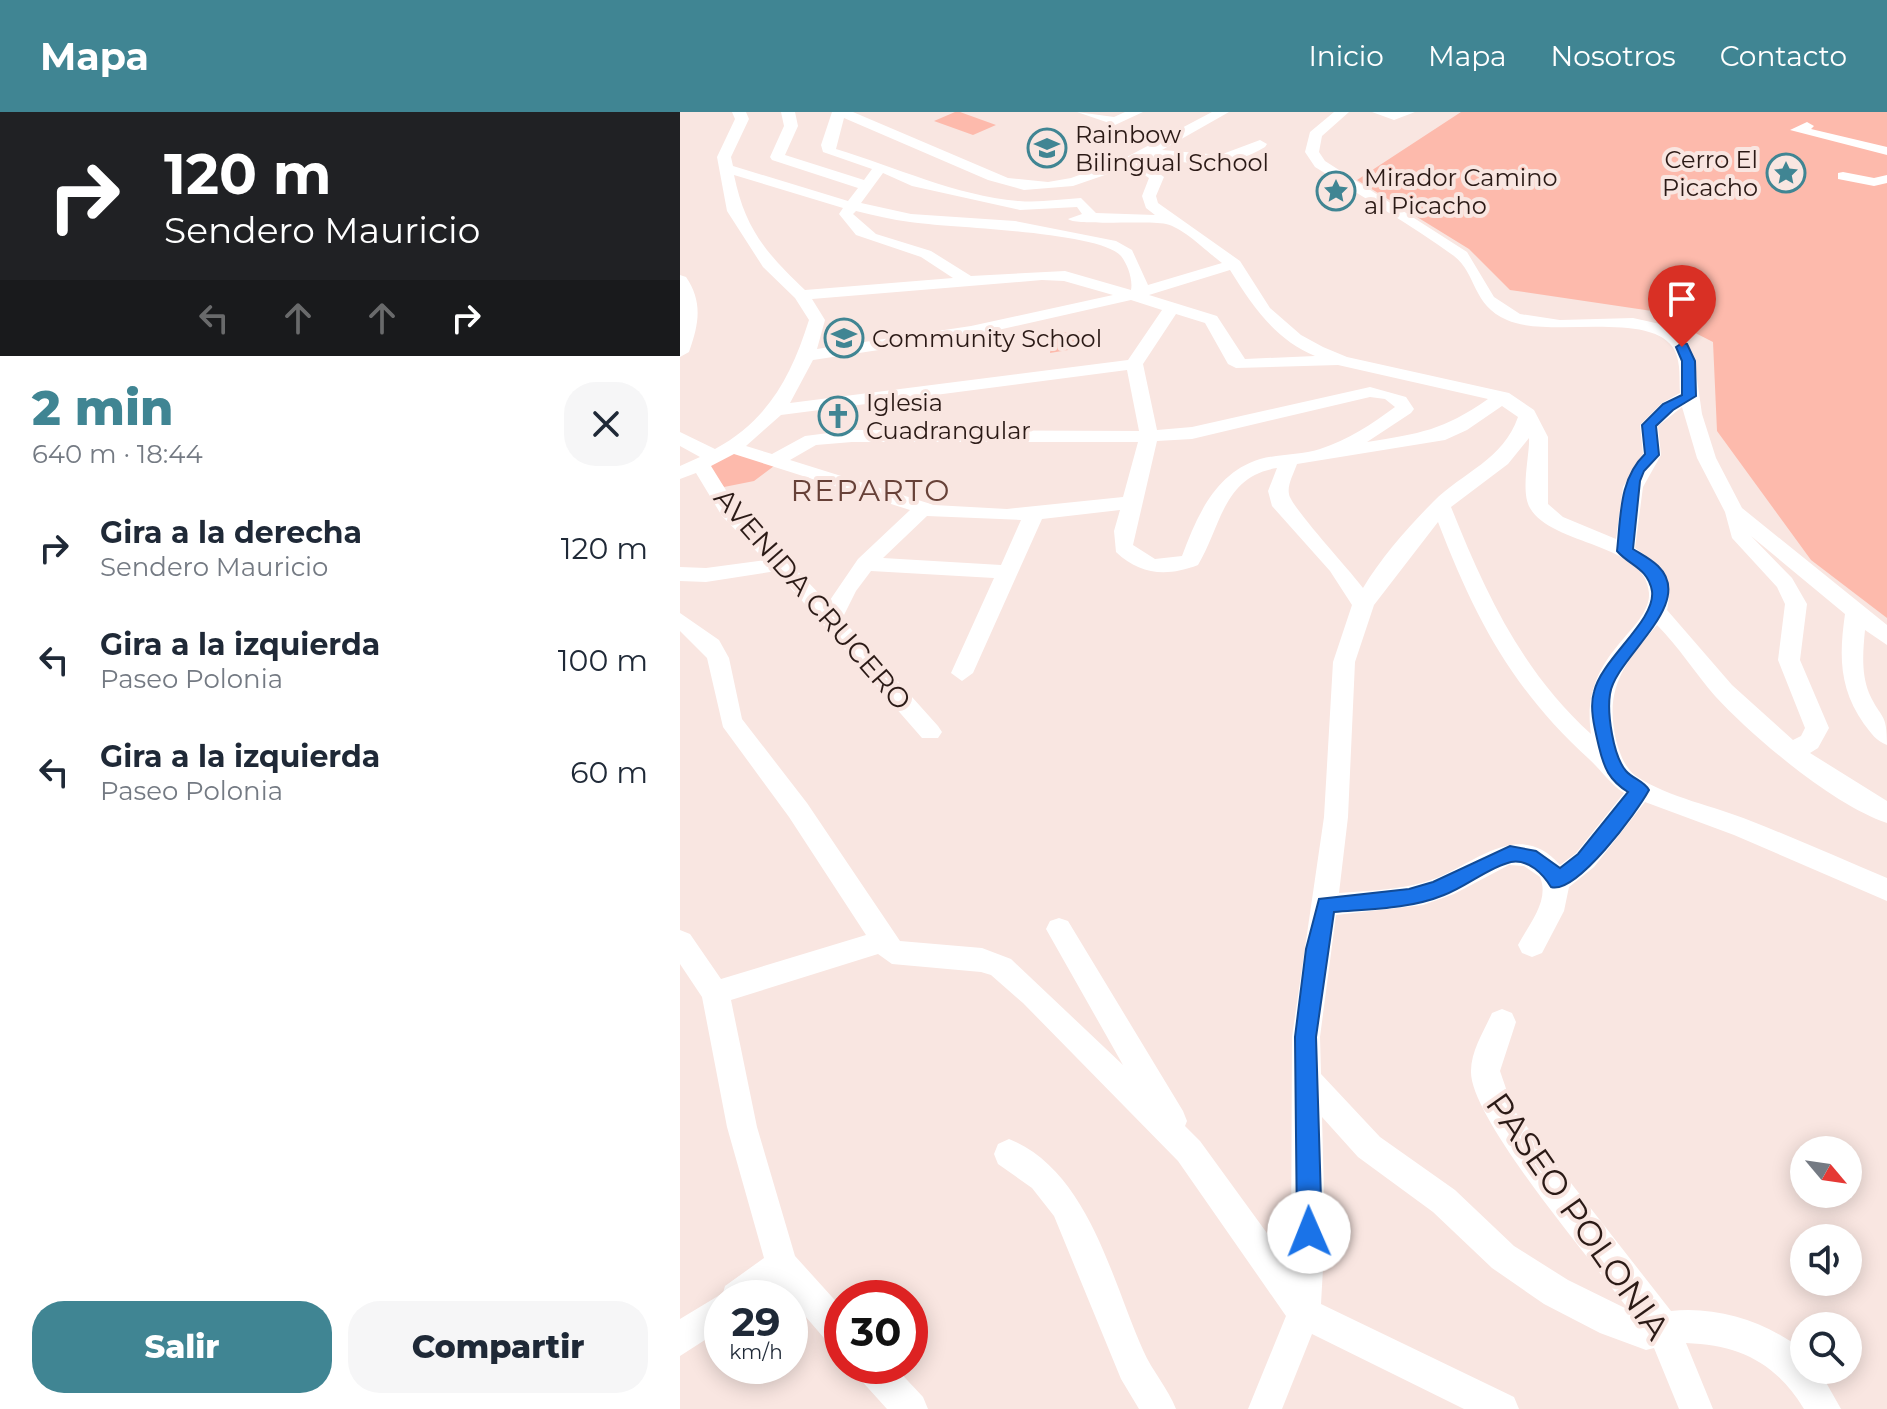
<!DOCTYPE html>
<html lang="es">
<meta charset="utf-8">
<style>
:root{--surface:#fff;--page:#f6f6f7;--text:#1f2937;--muted:#747a83;--accent:#408593}
body{margin:0;font-family:Montserrat,sans-serif;background:var(--page);color:var(--text);height:100vh;display:flex;flex-direction:column;font-size:30px;white-space:nowrap}
*{box-sizing:border-box;margin:0}
p{font-size:26px;color:var(--muted)}
.icon{flex:none;width:44px;height:44px;fill:none;stroke:currentColor;stroke-width:2;stroke-linecap:round;stroke-linejoin:round}
.map{position:relative;flex:1;overflow:hidden}
.details{display:flex;flex-direction:column;background:var(--surface);width:680px}
.details>*{flex:none}
.banner{background:#202124;color:#fff;overflow:hidden}
.needle{width:52px;rotate:119deg}
.controls{position:absolute;left:1110px;top:1024px;display:grid;gap:16px}
.controls a{display:grid;place-items:center;width:72px;height:72px;border-radius:50%;background:var(--surface);box-shadow:0 4px 20px #0003;font-size:40px}
.speed{position:absolute;left:24px;top:1168px;display:flex;gap:16px;font-size:40px;font-weight:700;text-align:center}
.speed>*{display:grid;place-content:center;width:104px;height:104px;border-radius:50%;background:var(--surface);box-shadow:0 4px 20px #0003;line-height:1}
.speed small{font-size:20px;font-weight:400}
.speed .limit{border:12px solid #d22;background:#fff;color:#111}
.pin{position:absolute;display:grid;place-items:center;width:68px;height:68px;color:#fff;margin:-82px -34px;border-radius:50% 50% 50% 0;rotate:-45deg;box-shadow:0 0 8px #0007}
.pin .icon{rotate:45deg}
.me{position:absolute;width:88px;margin:-44px;rotate:359deg;stroke-linejoin:round;filter:drop-shadow(0 0 6px #0008)}
.turn{display:flex;align-items:center;gap:28px;height:168px;padding:0 32px;font-size:36px}
.turn .icon{width:104px;height:104px;stroke-width:2.5}
.turn b{display:block;font-size:56px;line-height:68px}
.lanes{display:flex;align-items:center;height:76px;padding:0 32px;background:#0003;justify-content:center;gap:40px;direction:ltr}
.lanes .off{opacity:.35}
.round{display:grid;place-items:center;flex:none;width:84px;height:84px;border-radius:32px;background:var(--page)}
.head{display:flex;align-items:center;justify-content:space-between;height:136px;padding:0 32px}
h1{font-size:48px;font-weight:800;line-height:60px;color:var(--accent)}
.button{display:flex;gap:16px;margin-top:auto;padding:16px 32px}
.button a{flex:1;height:92px;border-radius:32px;background:var(--accent);color:#fff;font-size:32px;font-weight:800;line-height:92px;text-align:center}
.button a+a{background:var(--page);color:var(--text)}
ul{padding:0;list-style:none}
li{display:flex;align-items:center;gap:24px;height:112px;padding:0 32px}
li div{flex:1}
li b{display:block;font-size:30px}
li em{font-style:normal}
header{display:flex;align-items:center;gap:48px;box-sizing:border-box;height:112px;padding:0 40px;background:var(--accent);color:#fff}
header strong{font-size:38px}
nav{display:flex;gap:44px;margin-inline-start:auto;font-size:28px}
main{display:flex;flex:1;min-height:0}
.map>svg:first-child{display:block}
.green{fill:#fdbaac}
.lines{fill:none;stroke-linecap:round;stroke-linejoin:round}
.minor{fill:#fff;fill-rule:evenodd}
.route{fill:#1a73e8;stroke:#114b97;stroke-width:2}
.labels{text-anchor:middle;dominant-baseline:central;stroke-width:8;stroke-linejoin:round;paint-order:stroke}
.far-poi-label{font-size:24px;fill:#2b1a16;stroke:#f9e6e1;text-anchor:start}
.street-label{font-size:28px;fill:#2b1a16;stroke:#f9e6e1}
.neighbourhood-label{font-size:30px;letter-spacing:2px;fill:#674138;stroke:#f9e6e1}
.near-street-label{font-size:34px;fill:#2b1a16;stroke:#f9e6e1}
</style>
<header>
<strong>Mapa</strong>
<nav><a>Inicio</a><a>Mapa</a><a>Nosotros</a><a>Contacto</a></nav>
</header>
<main>
<section class="details">
<div class="banner">
<div class="turn"><svg class="icon" aria-label="right" viewBox="0 0 24 24"><path d="M7 20v-9h11M14 6l5 5-5 5"/></svg><div><b>120 m</b>Sendero Mauricio</div></div>
<div class="lanes"><svg class="icon off" aria-label="left" viewBox="0 0 24 24"><path d="M17 20v-9H6M10 6l-5 5 5 5"/></svg><svg class="icon off" aria-label="ahead" viewBox="0 0 24 24"><path d="M12 20V5M6 11l6-6 6 6"/></svg><svg class="icon off" aria-label="ahead" viewBox="0 0 24 24"><path d="M12 20V5M6 11l6-6 6 6"/></svg><svg class="icon" aria-label="right" viewBox="0 0 24 24"><path d="M7 20v-9h11M14 6l5 5-5 5"/></svg></div>
</div>
<div class="head"><div><h1>2 min</h1><p>640 m · 18:44</p></div><a class="round"><svg class="icon" aria-label="close" viewBox="0 0 24 24"><path d="M6 6l12 12M18 6L6 18"/></svg></a></div>
<ul>
<li><svg class="icon" aria-label="right" viewBox="0 0 24 24"><path d="M7 20v-9h11M14 6l5 5-5 5"/></svg><div><b>Gira a la derecha</b><p>Sendero Mauricio</p></div><em>120 m</em></li>
<li><svg class="icon" aria-label="left" viewBox="0 0 24 24"><path d="M17 20v-9H6M10 6l-5 5 5 5"/></svg><div><b>Gira a la izquierda</b><p>Paseo Polonia</p></div><em>100 m</em></li>
<li><svg class="icon" aria-label="left" viewBox="0 0 24 24"><path d="M17 20v-9H6M10 6l-5 5 5 5"/></svg><div><b>Gira a la izquierda</b><p>Paseo Polonia</p></div><em>60 m</em></li>
</ul>
<div class="button"><a>Salir</a><a>Compartir</a></div>
</section>
<div class="map">
<svg width="1207" height="1297" viewBox="0 0 1207 1297">
<rect width="100%" height="100%" fill="#f9e6e1"/>
<!-- green -->
<path class="green" d="M275,0H280L316,13L293,23L254,9Z
M781,0H1207V506L1131,448L1037,319L1033,230L972,199L830,178L789,137L677,68Z
M399,219L406,235L370,241L373,222Z
M54,339L94,354L74,369L44,375L27,353Z"/>
<g class="lines">
<!-- minor -->
<path class="minor" d="M52,0H66L69,7L51,45L53,54L168,89L178,76L92,48L90,45L104,14L101,0H115L118,14L105,43L184,68L192,57L143,40L141,33L152,0H173L328,66L368,70L391,66L441,48L532,0H549L482,38L540,43L580,28L587,32L585,35C562,49 537,54 511,51C494,50 477,41 461,49L484,65L476,84L478,91L560,149L590,196L621,223L643,235L667,245L829,281L854,298L868,325V392L883,405L936,427L943,375L963,342L960,313L982,291L1000,281C999,268 1001,252 995,239C974,197 868,227 827,208C792,193 797,162 774,144C730,112 681,84 635,55L625,40L630,20L654,0H669L642,24L639,40L645,49L787,140L814,185L840,202L880,208L953,206L980,212L998,221L1014,246L1022,302L1036,346L1062,396L1207,513V533L1185,518C1183,539 1181,561 1189,581C1201,608 1207,599 1207,633C1196,629 1191,621 1184,612C1159,576 1159,544 1165,502L1071,424L1112,466L1127,492L1120,548L1149,616L1138,636L1130,641L1207,689V711C1153,693 1074,626 1035,584C1015,561 999,535 977,513C945,551 924,575 936,628C940,642 944,655 956,664C989,686 1035,694 1071,709C1117,727 1162,747 1207,766V789L1054,723L965,690L914,755L889,775L884,799L862,841L852,845L842,841L838,833C849,812 870,789 860,765L844,754L829,753L774,782L743,793L656,803L640,925L641,962L700,1025L775,1078L834,1134L888,1168L949,1198C916,1154 789,1006 791,959C791,939 804,919 812,901L822,897L832,901L836,910L820,959L833,997L991,1199C1038,1194 1087,1210 1124,1239V1258H1139L1161,1297H1124C1096,1251 1060,1233 1006,1231L1033,1297H999L974,1236L966,1238L920,1221L864,1192L812,1156L753,1100L678,1045L642,1005L645,1120L641,1192L834,1285L839,1297H784L632,1222L602,1297H568L606,1204L498,1049L343,891L311,863L301,860L212,852L198,842L51,888L77,1015L115,1144L162,1196V1238L150,1233L100,1175L84,1186H42V1217L0,1244V1207L43,1181L45,1174L84,1146L47,1015L22,885L0,852V818L10,822L41,867L186,823L109,705L43,615L27,546L0,519V501L39,528L49,546L62,607L127,691L220,829L302,836L331,847L443,953L366,817L370,809L379,806L388,809L503,999L507,1009L505,1014L520,1029L611,1154L612,925L644,705L653,550L672,493L650,459L592,394L588,379L597,356C543,364 541,415 518,453C487,465 460,463 436,440L434,419L440,398L362,407L293,561L282,569L271,561L314,466L191,459L176,479L162,507L258,614L262,620L258,626H242L96,459L26,470L0,469V455L26,456L85,448L42,404L16,361L0,367V354L20,345L0,334V320L35,337C88,308 111,265 129,208L115,186L83,155L47,99L37,45L55,7ZM164,6L308,68L344,78L393,74L451,54L469,66L462,84L466,96L475,103L416,101L401,86C381,87 359,91 339,89C276,84 216,55 156,37ZM203,61L232,74L340,98L397,95L402,102L388,107C396,114 467,108 486,112C504,116 527,140 542,151L468,173L452,138L436,129L335,109L231,102L181,91ZM54,63L163,96L159,102L176,123L241,145L273,166L125,178C86,141 65,117 54,63ZM176,99C194,103 212,108 230,110C268,116 418,119 441,144C448,153 453,168 451,178L385,159L291,164L251,139L196,122L173,102ZM550,158C573,195 595,227 635,244L565,247L537,204L469,183ZM362,168L384,169L433,183L291,214L137,237L145,208L132,187ZM451,188L482,198L448,248L110,291L133,248L291,224ZM496,202L525,211L548,252L556,256L658,253L808,287C762,319 741,321 687,330L731,301L734,297L726,285L690,275L512,315L477,318L463,252ZM447,258L459,319L172,318L125,324L92,342L66,334L101,303ZM690,285L705,287L715,295C692,312 668,328 640,337C621,343 599,342 580,347C535,361 517,404 502,444L475,447L453,433L477,329L512,327ZM822,294L838,305C823,348 783,360 753,390C728,415 701,446 683,476C670,458 610,394 609,382C607,373 614,361 617,352L765,328L787,318ZM1002,295L1017,346L1045,400L1052,426L1097,475L1105,492L1098,548L1125,616L1121,624L1113,628L1052,573L987,498C994,467 980,453 955,436L963,375L981,343L978,314ZM849,326C850,342 840,379 850,396C872,434 966,431 969,481C971,519 899,541 911,622C842,560 805,480 771,395L828,352ZM172,330H458L443,385L327,397L254,393L110,348L136,333ZM54,342L230,398L178,447L148,491L57,396L31,354ZM247,404L341,408L321,453L203,446ZM758,410C795,506 832,577 909,647C921,658 930,672 944,681L896,741L880,753C836,703 790,758 745,770C717,778 687,779 659,781L668,705L675,550L694,493Z
M397,0L434,5L445,0H463L435,13Z
M692,0H735L714,8Z
M1127,10L1134,14L1131,17L1207,35V43L1110,18Z
M1163,60L1194,66L1207,63V71L1194,74L1158,67V61Z
M0,163L6,165C23,190 19,212 9,240L0,245Z
M329,1027C408,1059 431,1166 463,1238C472,1259 488,1276 496,1297H459L441,1267L374,1104L352,1076L318,1052L314,1042L318,1032Z
M174,1254H214L243,1285L248,1297H207L179,1266Z"/>
</g>
<!-- route -->
<path class="route" d="M1002,231L1007,232L1015,249L1016,284L993,298L976,314L979,343L964,359L960,369L953,437C961,442 971,447 978,454C1017,492 935,545 930,582C927,601 933,644 946,659C953,667 964,669 969,678C957,700 896,783 871,775C863,762 849,747 831,750C809,755 786,775 764,783C730,797 691,797 654,800L636,925L642,1120L638,1129L629,1132L621,1129L617,1120L615,925L626,837L639,787L729,777L753,770L830,734L856,739L880,756L898,742L948,680C929,668 924,656 919,635C915,618 909,596 914,580C921,547 976,509 972,479C968,456 950,454 937,439C941,404 939,367 965,342L962,313L983,292L1002,283V249L996,235Z"/>
<!-- icons -->
<defs>
<g id="school-ring" transform="scale(2)"><circle r="9.5" fill="#f9e6e1" stroke="#408593" stroke-width="1.5"/><path d="M0-5L7-2L0 1L-7-2ZM-4 1L0 2.5L4 1V4Q0 6-4 4Z" fill="#408593"/></g>
<g id="sight-ring" transform="scale(2)"><circle r="9.5" fill="#f9e6e1" stroke="#408593" stroke-width="1.5"/><path d="M0-6L1.8-2.2L6-1.7L2.9 1.2L3.7 5.4L0 3.3L-3.7 5.4L-2.9 1.2L-6-1.7L-1.8-2.2Z" fill="#408593"/></g>
<g id="church-ring" transform="scale(2)"><circle r="9.5" fill="#f9e6e1" stroke="#408593" stroke-width="1.5"/><path d="M-1.2-6h2.4v3.5h3.3v2.4h-3.3V6h-2.4V-.1h-3.3v-2.4h3.3Z" fill="#408593"/></g>
</defs>
<g fill-rule="evenodd">
<use href="#school-ring" x="367" y="36"/>
<use href="#sight-ring" x="1106" y="61"/>
<use href="#sight-ring" x="656" y="79"/>
<use href="#school-ring" x="164" y="226"/>
<use href="#church-ring" x="158" y="304"/>
</g>
<g class="labels">
<!-- far-poi labels -->
<g class="far-poi-label">
<text x="395" y="22">Rainbow<tspan x="395" dy="28">Bilingual School</tspan></text>
<text x="1078" y="47" text-anchor="end">Cerro El<tspan x="1078" dy="28">Picacho</tspan></text>
<text x="684" y="65">Mirador Camino<tspan x="684" dy="28">al Picacho</tspan></text>
<text x="192" y="226">Community School</text>
<text x="186" y="290">Iglesia<tspan x="186" dy="28">Cuadrangular</tspan></text>
</g>
<!-- street labels -->
<g class="street-label">
<text transform="translate(133 487) rotate(49)">AVENIDA CRUCERO</text>
</g>
<!-- neighbourhood labels -->
<g class="neighbourhood-label">
<text x="191" y="378">REPARTO</text>
</g>
<!-- near-street labels -->
<g class="near-street-label">
<text transform="translate(898 1104) rotate(55)">PASEO POLONIA</text>
</g>
</g>
</svg>
<div class="controls">
<a><svg class="needle" viewBox="-14 -14 28 28"><path d="M0-13l5 13h-10z" fill="#e53935"/><path d="M0 13l5-13h-10z" fill="#747a83"/></svg></a>
<a><svg class="icon" aria-label="sound" viewBox="0 0 24 24"><path d="M4 9h4l5-4v14l-5-4H4zM17 9q2 3 0 6"/></svg></a>
<a><svg class="icon" aria-label="search" viewBox="0 0 24 24"><circle cx="10" cy="10" r="6"/><path d="M15 15l6 6"/></svg></a>
</div>
<div class="speed"><div>29<small>km/h</small></div><div class="limit">30</div></div>
<div class="pin" style="left:1002px;top:235px;background:#d93025"><svg class="icon" aria-label="arrive" viewBox="0 0 24 24"><path d="M6 21V4h12l-3 4 3 4H6"/></svg></div>
<svg class="me" style="left:629px;top:1120px" viewBox="-20 -20 40 40"><circle r="19" fill="#fff"/><path d="M0-13L10 11 0 6-10 11z" fill="#1a73e8"/></svg>
</div>
</main>
